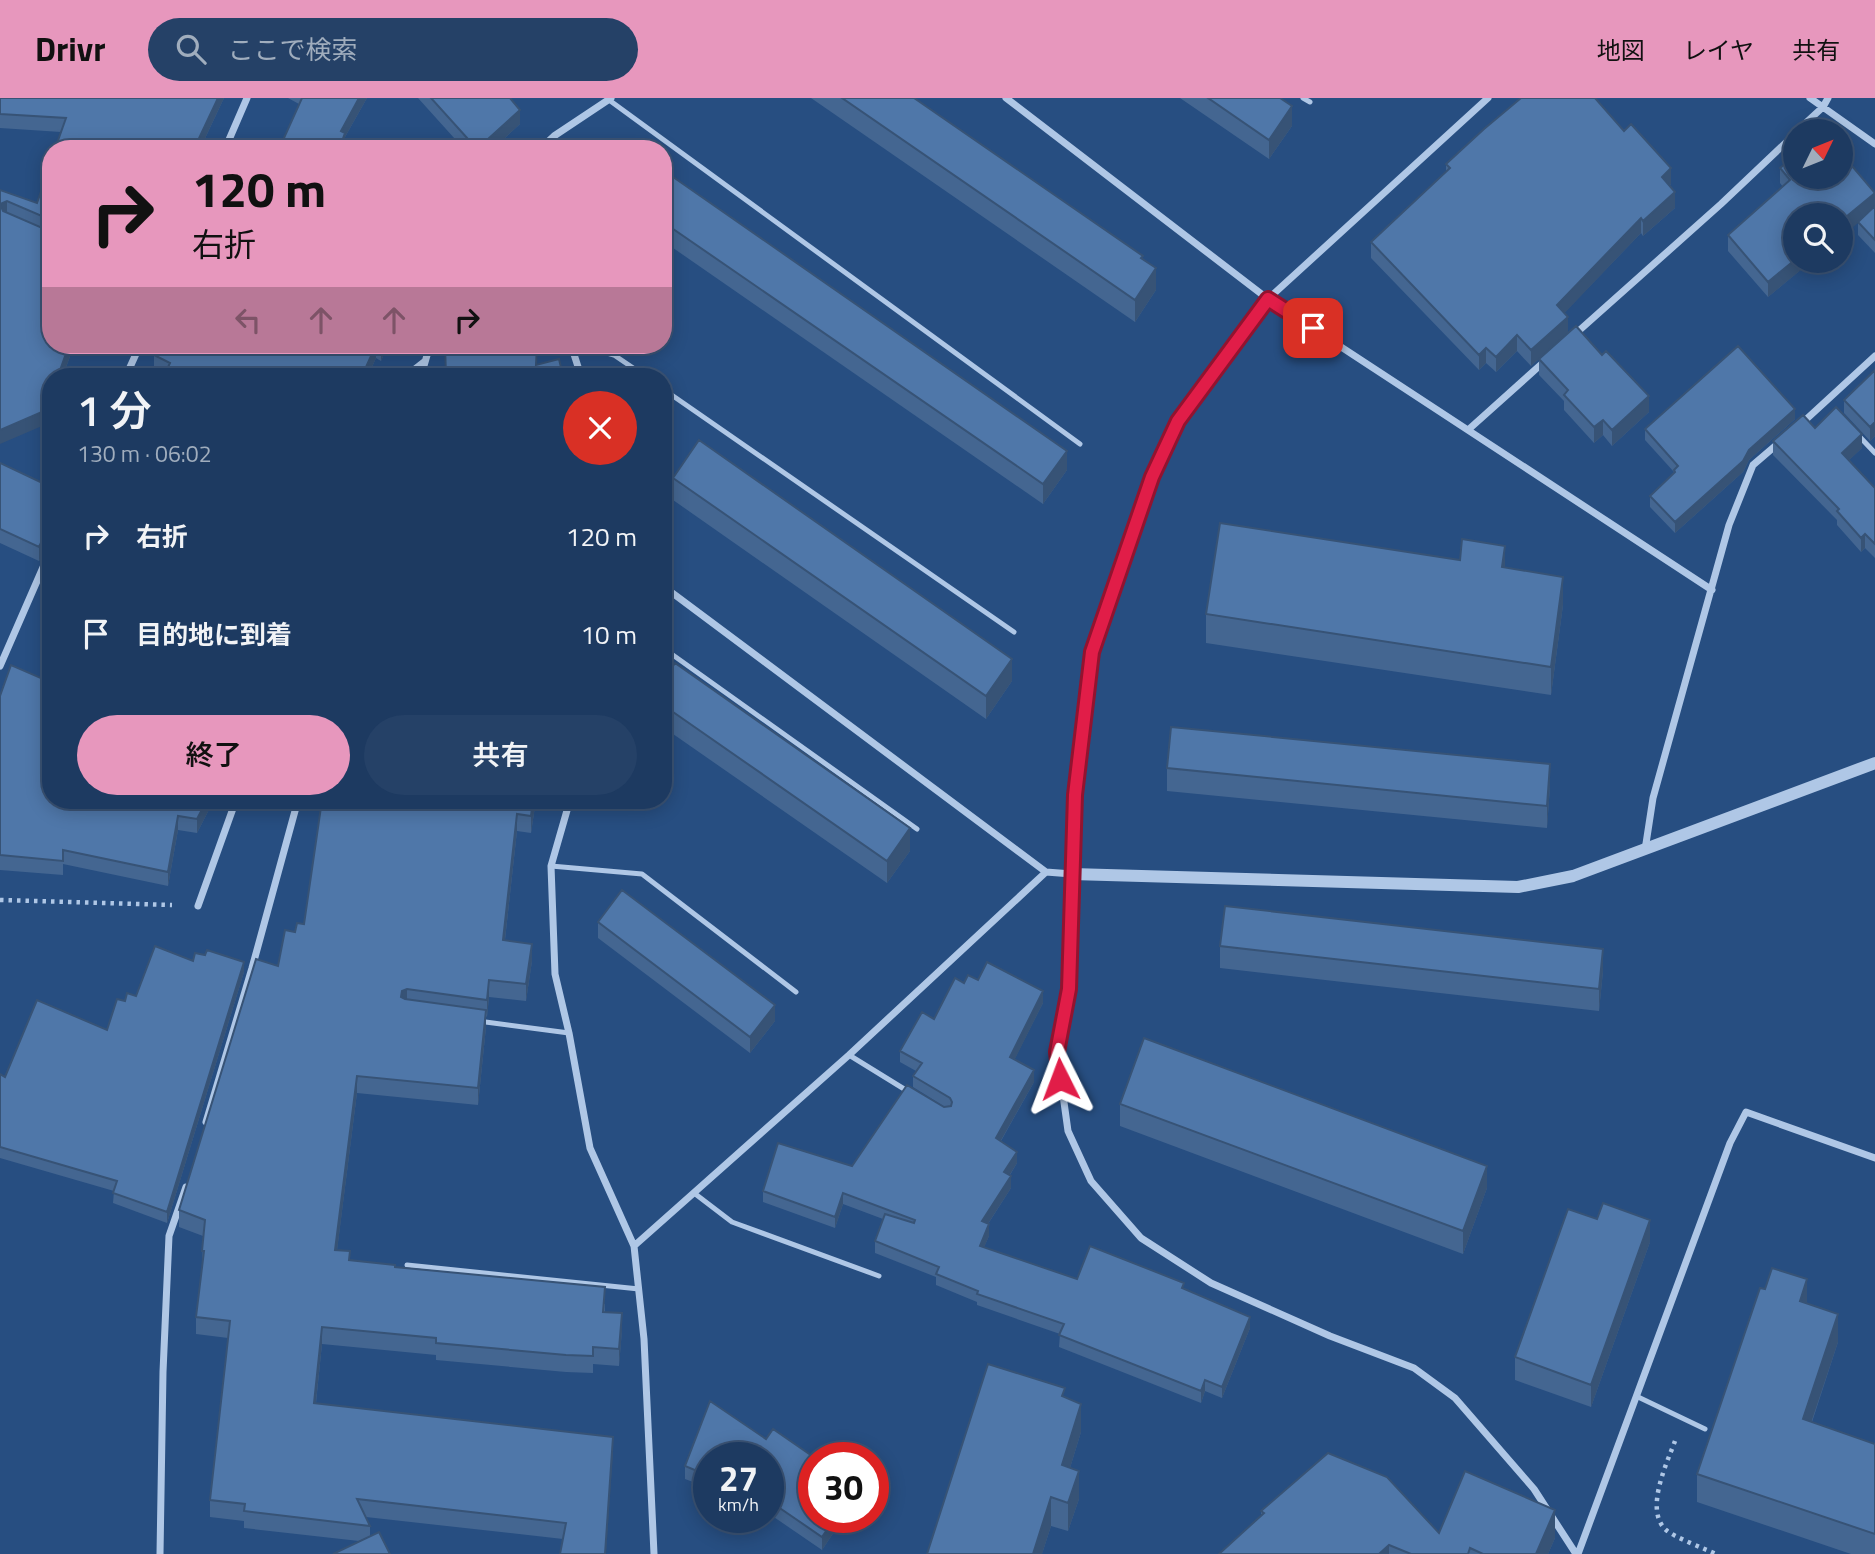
<!DOCTYPE html>
<html lang="ja">
<meta charset="utf-8">
<style>
:root{--surface:#1d3a61;--page:#254167;--text:#f1f3f6;--muted:#a0adbd;--line:#3b5476;--accent:#e797bd}
body{margin:0;font-family:"Titillium Web","Noto Sans JP",sans-serif;background:var(--page);color:var(--text);height:100vh;display:flex;flex-direction:column;font-size:26px;white-space:nowrap}
*{box-sizing:border-box;margin:0}
p{font-size:23px;color:var(--muted)}
.icon{flex:none;width:38px;height:38px;fill:none;stroke:currentColor;stroke-width:2;stroke-linecap:round;stroke-linejoin:round}
.map{position:relative;flex:1;overflow:hidden}
.drawer{position:absolute;left:42px;top:270px;width:630px;height:441px;display:flex;flex-direction:column;background:var(--surface);border-radius:28px;box-shadow:0 4px 18px #0003,0 0 0 2px var(--line)}
.drawer>*{flex:none}
.hud{position:absolute;left:42px;top:42px;width:630px;height:214px;border-radius:28px;box-shadow:0 4px 18px #0003,0 0 0 2px var(--line);background:#e797bd;color:#111;overflow:hidden}
.needle{width:46px;rotate:47deg}
.controls{position:absolute;left:1783px;top:21px;display:grid;gap:14px}
.controls a{display:grid;place-items:center;width:70px;height:70px;border-radius:50%;background:var(--surface);box-shadow:0 4px 18px #0003,0 0 0 2px var(--line);font-size:35px}
.speed{position:absolute;left:693px;top:1344px;display:flex;gap:14px;font-size:35px;font-weight:700;text-align:center}
.speed>*{display:grid;place-content:center;width:91px;height:91px;border-radius:50%;background:var(--surface);box-shadow:0 4px 18px #0003,0 0 0 2px var(--line);line-height:1}
.speed small{font-size:18px;font-weight:400}
.speed .limit{border:10px solid #d22;background:#fff;color:#111}
.pin{position:absolute;display:grid;place-items:center;width:60px;height:60px;color:#fff;margin:-30px;border-radius:14px;box-shadow:0 4px 10px #0006}
.me{position:absolute;width:77px;margin:-38px;rotate:357deg;stroke-linejoin:round;filter:drop-shadow(0 0 5px #0008)}
.turn{display:flex;align-items:center;gap:24px;height:147px;padding:0 35px;font-size:32px}
.turn .icon{width:91px;height:91px;stroke-width:2.5}
.turn b{display:block;font-size:49px;line-height:60px}
.lanes{display:flex;align-items:center;height:66px;padding:0 35px;background:#0003;justify-content:center;gap:35px;direction:ltr}
.lanes .off{opacity:.35}
.round{display:grid;place-items:center;flex:none;width:74px;height:74px;border-radius:37px;background:var(--page)}
.summary{display:flex;align-items:center;justify-content:space-between;height:119px;padding:0 35px}
h1{font-size:42px;font-weight:600;line-height:52px}
.primary-button{display:flex;gap:14px;margin-top:auto;padding:14px 35px}
.primary-button a{flex:1;height:80px;border-radius:42px;background:var(--accent);color:#111;font-size:28px;font-weight:600;line-height:80px;text-align:center}
.primary-button a+a{background:var(--page);color:var(--text)}
ul{padding:0;list-style:none}
li{display:flex;align-items:center;gap:21px;height:98px;padding:0 35px}
li div{flex:1}
li b{display:block;font-size:26px}
li em{font-style:normal}
header{display:flex;align-items:center;gap:42px;box-sizing:border-box;height:98px;padding:0 35px;background:var(--accent);color:#111}
header strong{font-size:33px}
nav{display:flex;gap:38px;margin-inline-start:auto;font-size:24px}
.search{width:490px;height:63px;background:var(--page);display:flex;align-items:center;gap:18px;box-sizing:border-box;padding:0 24px;border-radius:38px;color:var(--muted);font-size:26px}
.map>svg:first-child{display:block}
.lines{fill:none;stroke-linecap:round;stroke-linejoin:round}
.path{stroke:#afc7e6;stroke-width:4.5;stroke-dasharray:3.5 5;stroke-linecap:butt}
.service{stroke:#afc7e6;stroke-width:5}
.minor{stroke:#afc7e6;stroke-width:7}
.tertiary{stroke:#afc7e6;stroke-width:12}
.wall{fill:#446691}
.shaded-wall{fill:#375376}
.building{fill:#4f77a9;stroke:#375376;stroke-width:2}
.route-casing{stroke:#92132f;stroke-width:18}
.route{stroke:#e11d48;stroke-width:12}
</style>
<header>
<strong>Drivr</strong>
<div class="search"><svg class="icon" aria-label="search" viewBox="0 0 24 24"><circle cx="10" cy="10" r="6"/><path d="M15 15l6 6"/></svg>ここで検索</div>
<nav><a>地図</a><a>レイヤ</a><a>共有</a></nav>
</header>
<div class="map">
<svg width="1875" height="1456" viewBox="0 0 1875 1456">
<rect width="100%" height="100%" fill="#274e81"/>
<g class="lines">
<!-- path -->
<path class="path" d="M0,802L172,807
M1675,1343C1667,1365 1644,1412 1666,1432C1674,1439 1705,1451 1716,1456"/>
<!-- service -->
<path class="service" d="M1303,0L1310,4
M609,2L1080,346
M579,247L614,257L645,278
M663,291L1014,534
M1858,337L1875,355
M663,550L917,731
M551,768L642,776L796,894
M478,923L569,935
M849,957L909,994
M694,1095L732,1124L879,1178
M407,1167L639,1191
M1636,1298L1705,1331"/>
<!-- minor -->
<path class="minor" d="M1006,0L1268,201L1712,492
M1488,0L1268,201L1178,323L1152,379L1092,554L1075,697L1069,891L1057,954L1068,1033L1091,1083L1141,1140L1211,1185L1330,1238L1414,1270L1455,1300L1534,1391L1576,1456
M1810,0L1875,46
M1797,33L1823,9L1828,0
M225,51L247,0
M540,51L554,38L611,0
M1573,238L1721,106L1796,35
M571,247L581,278
M126,278L140,247
M406,278L424,264
M421,278L430,247
M1800,327L1875,258
M1468,332L1546,262
M663,488L1046,774
M0,568L51,451
M570,702L551,768L555,876L569,935L590,1050L634,1148L644,1241L654,1456
M1645,752L1653,700L1729,427L1753,367L1780,344
M198,808L236,702
M206,1024L252,870L298,702
M634,1148L849,957L1046,774L1072,776
M160,1456L163,1274L169,1138L186,1089
M1578,1456L1730,1045L1746,1014L1875,1060"/>
<!-- tertiary -->
<path class="tertiary" d="M1072,776L1518,789L1573,778L1875,665"/>
</g>
<!-- wall -->
<path class="wall" d="M0,0H224L200,51L61,34L0,30Z
M288,0H367L345,39L346,51L299,6Z
M418,0H510L520,26L493,51H464Z
M811,0H914L1143,161L1156,192L1135,224Z
M1180,0H1280L1292,28L1269,61Z
M1624,33L1671,86L1669,88L1675,110L1643,138L1641,135L1564,215L1568,235L1531,268L1517,253L1496,274L1486,265L1479,272L1371,160V144L1446,74V66Z
M51,65V247H74L63,278H51L42,328L0,92L37,105Z
M1780,70L1875,95V155L1858,137V124L1768,199L1728,153V137L1783,89L1780,85Z
M663,72L1067,372L1043,406L663,143Z
M158,247H388L381,263L376,260L368,278H164L165,276L154,271V257Z
M1539,261L1649,314L1612,348L1603,337L1594,345L1564,312V303L1539,277Z
M1875,272V338L1870,343L1844,315V302Z
M1795,321L1749,362L1743,374L1675,435L1650,409V398L1674,374L1645,342V331Z
M1815,330L1862,350L1849,362L1875,390V460L1865,450L1861,454L1837,427V422L1773,357V343Z
M0,365L51,389V446L47,447L39,463L0,445Z
M673,380L1012,583L986,621L673,402Z
M1460,462L1505,470L1563,507L1551,597L1206,545V516Z
M43,581L214,702L197,735L178,732L168,788L63,766V777L0,772V598Z
M663,583L910,753L887,785L663,629Z
M1167,670L1550,688L1547,730L1167,693Z
M536,702L531,735L517,733L505,842L532,863L526,903L489,899L487,919L486,918V929L478,1007L357,995L337,1152L350,1162L605,1206V1214L622,1232L619,1268L593,1266V1275L566,1274L436,1262V1257L322,1246L316,1305L613,1356L563,1441L366,1419L370,1428V1438L359,1443L244,1430V1423L210,1419V1402L228,1240L196,1236V1219L202,1170L203,1138L179,1129V1112L278,868L295,834L304,826Z
M598,824L775,923L750,955L598,840Z
M1220,848L1603,873L1599,913L1220,870Z
M193,863L244,874L167,1125L113,1105L114,1093L0,1060V976L5,979L107,932L125,903L136,898Z
M978,882L1043,905L1014,962L1034,984L1001,1043L1017,1065L1010,1077L1011,1090L988,1126L989,1138L984,1149L1077,1181L1184,1190L1250,1230L1222,1300L1205,1293L1201,1305L1059,1249L1060,1236L977,1207V1204L936,1187V1179L875,1155V1143L883,1121L843,1106L835,1130L763,1104V1093L852,1068L945,1009L913,989V978L916,973L900,964V953L934,921L964,885Z
M1120,1006L1487,1090L1463,1156L1120,1028Z
M1650,1144L1591,1309L1515,1282V1259Z
M1807,1206L1838,1244L1812,1324L1875,1346V1456H1851L1697,1404V1376Z
M1065,1299L1081,1334L1070,1370L1079,1401L1068,1433L1051,1428L1042,1456Z
M710,1303L766,1341L773,1331L815,1360H814V1419H844L822,1452L768,1415V1360H709V1390L685,1381V1368Z
M1261,1413L1439,1435L1555,1440L1548,1456H1219L1261,1418Z"/>
<!-- shaded-wall -->
<path class="shaded-wall" d="M218,0H224L200,51H194Z
M359,0H367L345,39V49L341,51V33Z
M1292,8V28L1269,61V42Z
M520,12V26L493,51H477Z
M1671,70V86L1662,95V79Z
M1675,94V110L1643,138V123Z
M1875,95V111L1841,139V123Z
M7,103V117L0,121V106Z
M1641,120V135L1557,223V207Z
M1796,161V163H1812L1768,199V184Z
M1156,170V192L1135,224V202Z
M1568,219V235L1531,268V252Z
M1517,237V253L1496,274V259Z
M69,247H74L63,278H58Z
M376,247V260L368,278H362Z
M382,247H388L381,263V248Z
M1486,250V265L1479,272V257Z
M51,294V308L42,328L0,346V332Z
M1649,298V314L1612,348V332Z
M1795,311V321L1749,362L1743,374L1675,435V424L1749,352Z
M1603,322V337L1594,345V329Z
M1875,324V338L1870,343V329Z
M1862,336V350L1842,369V355Z
M1067,353V372L1043,406V386Z
M47,432V447L39,463V449Z
M1865,436V450L1861,454V440Z
M1505,448V476L1502,469Z
M1563,479V507L1551,597V569Z
M1012,561V583L986,621V598Z
M1550,666V688L1547,730V708Z
M207,702H214L197,735V721Z
M533,702H536L531,735V718Z
M517,716V733L503,859V842Z
M178,718V732L168,788V774Z
M910,730V753L887,785V763Z
M532,846V863L526,903V886Z
M1603,851V873L1599,913V891Z
M244,864V874L167,1125V1114Z
M489,882V899L487,919V902Z
M407,891V908L402,910V893Z
M1043,893V905L1010,971V959Z
M775,907V923L750,955V939Z
M486,912V929L478,1007V990Z
M1034,972V984L996,1051V1040Z
M357,978V995L335,1169V1152Z
M1017,1054V1065L1004,1086V1074Z
M1487,1068V1090L1463,1156V1133Z
M1011,1078V1090L982,1135V1123Z
M843,1095V1106L835,1130V1119Z
M1650,1122V1144L1591,1309V1287Z
M989,1126V1138L980,1159V1148Z
M1807,1181V1209L1800,1203Z
M622,1215V1232L619,1268V1251Z
M1838,1216V1244L1803,1349V1321Z
M1250,1219V1230L1222,1300V1289Z
M322,1229V1246L314,1322V1305Z
M1205,1282V1293L1201,1305V1293Z
M1081,1306V1334L1062,1396V1367Z
M613,1339V1356L606,1456H605Z
M1079,1373V1401L1068,1433V1405Z
M1051,1399V1428L1042,1456H1033Z
M1555,1412V1440L1548,1456H1536Z
M836,1419H844L822,1452V1439Z
M1389,1447V1456H1379Z"/>
<!-- building -->
<path class="building" d="M0,0H218L194,51H55L66,20L0,16Z
M302,0H359L341,33L345,35L341,46L346,48L345,51H279Z
M431,0H510L520,12L477,51Z
M842,0H914L1143,158L1141,160L1156,170L1135,202Z
M1208,0H1280L1292,8L1269,42Z
M1521,0H1595L1624,33L1631,26L1671,70L1662,79L1675,94L1643,123L1641,120L1557,207L1568,219L1531,252L1517,237L1496,259L1486,250L1479,257L1371,144L1450,70L1446,66L1484,31Z
M1841,55L1875,95L1841,123V117H1796V161L1768,184L1728,137L1790,82L1780,70L1796,57V79H1841Z
M51,65V122L7,103L0,106V92L37,105Z
M663,72L1067,353L1043,386L663,124Z
M0,106L3,113L49,133L51,132V247H69L58,278H51V294L42,314L0,332Z
M1875,108V142L1858,124Z
M1576,228L1602,257L1606,253L1649,298L1612,332L1603,322L1594,329L1564,297L1568,292L1539,261Z
M158,247H376L362,278L357,277L356,278H164L170,265L154,257Z
M445,247H537L536,267L559,261L563,278H446Z
M1738,248L1795,311L1749,352L1743,363L1675,424L1650,398L1675,374L1674,372L1678,368L1645,331Z
M1875,272V324L1870,329L1844,302Z
M1836,309L1862,336L1842,355L1875,390V446L1865,436L1861,440L1837,413L1839,411L1773,343L1803,317L1815,330Z
M699,342L1012,561L986,598L673,380Z
M0,365L51,389V432H47L39,449L0,431Z
M1220,425L1460,462L1462,441L1505,448L1502,469L1563,479L1551,569L1206,516Z
M51,565V702H207L197,721L178,718L168,774L63,752V763L0,757V598L11,567L43,581Z
M675,565L910,730L887,763L663,607V583Z
M1171,629L1550,666L1547,708L1167,670Z
M322,702H533L531,718L517,716L503,842L532,846L526,886L489,882L487,902L407,891L402,893L401,899L405,901L486,912L478,990L357,978L335,1152L350,1153L349,1162L395,1167V1169L605,1189L603,1214L622,1215L619,1251L593,1249V1258L566,1257L436,1245V1240L322,1229L314,1305L613,1339L605,1456H560L566,1425L357,1401L370,1428L244,1413L245,1406L210,1402L230,1223L196,1219L204,1153H202L205,1122L179,1112L256,861L278,868L285,832L295,834L297,825L304,826Z
M622,792L775,907L750,939L598,824Z
M1225,808L1603,851L1599,891L1220,848Z
M155,848L193,863L195,855L205,857L207,852L244,864L167,1114L113,1095L117,1083L0,1049V976L5,979L37,902L107,932L117,901L125,903L127,895L136,898Z
M987,864L1043,893L1010,959L1034,972L996,1040L1017,1054L1004,1074L1011,1078L982,1123L989,1126L980,1148L1077,1181L1090,1148L1184,1185L1182,1190L1250,1219L1222,1289L1205,1282L1201,1293L1059,1237L1064,1226L977,1196L978,1193L936,1176L939,1169L875,1143L885,1116L914,1125L915,1122L843,1095L835,1119L763,1093L778,1045L852,1068L907,987L944,1009L951,1008L952,1004L950,1000L913,978L922,965L900,953L922,914L934,921L955,880L964,885L968,877L978,882Z
M1144,940L1487,1068L1463,1133L1120,1006Z
M1603,1105L1650,1122L1591,1287L1515,1259L1568,1111L1597,1121Z
M1772,1170L1807,1181L1800,1203L1838,1216L1803,1321L1875,1346V1436L1697,1376L1760,1190L1765,1191Z
M988,1266L1065,1290L1062,1298L1081,1306L1062,1367L1079,1373L1068,1405L1051,1399L1033,1456H927Z
M710,1303L766,1341L773,1331L815,1360H814V1419H836L822,1439L768,1402V1360H709V1378L685,1368Z
M1328,1355L1387,1379L1439,1435L1465,1373L1555,1412L1536,1456H1483L1470,1450L1468,1456H1411L1389,1447L1379,1456H1219L1264,1415L1261,1413Z
M379,1434L390,1456H333Z"/>
<g class="lines">
<!-- route casing -->
<g class="route-casing">
<path id="route" d="M1060,981L1057,954L1069,891L1075,697L1092,554L1152,379L1178,323L1268,201L1313,230"/>
</g>
<!-- route -->
<use href="#route" class="route"/>
</g>
</svg>
<div class="controls">
<a><svg class="needle" viewBox="-14 -14 28 28"><path d="M0-13l5 13h-10z" fill="#e53935"/><path d="M0 13l5-13h-10z" fill="#a0adbd"/></svg></a>
<a><svg class="icon" aria-label="search" viewBox="0 0 24 24"><circle cx="10" cy="10" r="6"/><path d="M15 15l6 6"/></svg></a>
</div>
<div class="speed"><div>27<small>km/h</small></div><div class="limit">30</div></div>
<div class="pin" style="left:1313px;top:230px;background:#d93025"><svg class="icon" aria-label="arrive" viewBox="0 0 24 24"><path d="M6 21V4h12l-3 4 3 4H6"/></svg></div>
<svg class="me" style="left:1060px;top:981px" viewBox="-20 -20 40 40"><path d="M0-17L14 15 0 8-14 15z" fill="#e11d48" stroke="#fff" stroke-width="4"/></svg>
<div class="hud">
<div class="turn"><svg class="icon" aria-label="right" viewBox="0 0 24 24"><path d="M7 20v-9h11M14 6l5 5-5 5"/></svg><div><b>120 m</b>右折</div></div>
<div class="lanes"><svg class="icon off" aria-label="left" viewBox="0 0 24 24"><path d="M17 20v-9H6M10 6l-5 5 5 5"/></svg><svg class="icon off" aria-label="ahead" viewBox="0 0 24 24"><path d="M12 20V5M6 11l6-6 6 6"/></svg><svg class="icon off" aria-label="ahead" viewBox="0 0 24 24"><path d="M12 20V5M6 11l6-6 6 6"/></svg><svg class="icon" aria-label="right" viewBox="0 0 24 24"><path d="M7 20v-9h11M14 6l5 5-5 5"/></svg></div>
</div>
<section class="drawer">
<div class="summary"><div><h1>1 分</h1><p>130 m · 06:02</p></div><a class="round" style="background:#d93025;color:#fff"><svg class="icon" aria-label="close" viewBox="0 0 24 24"><path d="M6 6l12 12M18 6L6 18"/></svg></a></div>
<ul>
<li><svg class="icon" aria-label="right" viewBox="0 0 24 24"><path d="M7 20v-9h11M14 6l5 5-5 5"/></svg><div><b>右折</b></div><em>120 m</em></li>
<li><svg class="icon" aria-label="arrive" viewBox="0 0 24 24"><path d="M6 21V4h12l-3 4 3 4H6"/></svg><div><b>目的地に到着</b></div><em>10 m</em></li>
</ul>
<div class="primary-button"><a>終了</a><a>共有</a></div>
</section>
</div>
